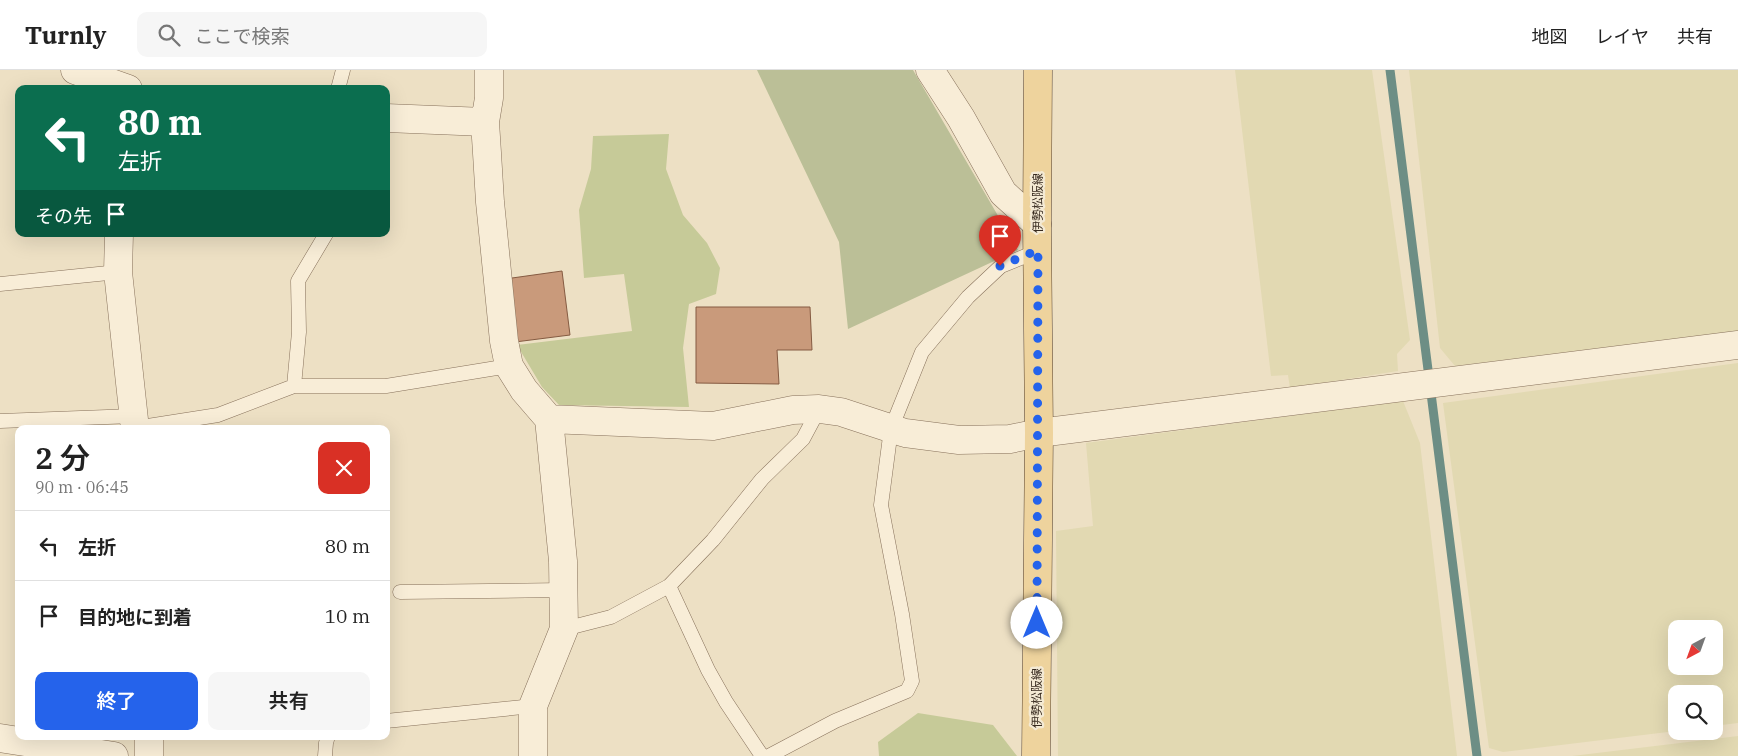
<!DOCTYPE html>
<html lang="ja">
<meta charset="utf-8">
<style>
:root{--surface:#fff;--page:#f6f6f6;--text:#222;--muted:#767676;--line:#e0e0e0;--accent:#2563eb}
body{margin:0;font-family:"IBM Plex Serif","Noto Sans JP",serif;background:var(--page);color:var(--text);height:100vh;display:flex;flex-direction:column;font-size:19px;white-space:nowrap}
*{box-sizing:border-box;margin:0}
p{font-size:16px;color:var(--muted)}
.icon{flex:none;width:28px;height:28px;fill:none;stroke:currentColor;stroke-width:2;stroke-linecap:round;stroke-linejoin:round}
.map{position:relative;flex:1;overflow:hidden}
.sheet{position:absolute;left:15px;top:355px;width:375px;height:315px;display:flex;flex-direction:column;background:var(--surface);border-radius:10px;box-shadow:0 5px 20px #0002}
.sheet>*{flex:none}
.guide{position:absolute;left:15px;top:15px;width:375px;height:152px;border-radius:10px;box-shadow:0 5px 20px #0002;background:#0b6e4f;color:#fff;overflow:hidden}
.needle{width:32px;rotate:221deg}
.buttons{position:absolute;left:1668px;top:550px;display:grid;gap:10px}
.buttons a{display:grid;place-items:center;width:55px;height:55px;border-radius:10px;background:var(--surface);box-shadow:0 5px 20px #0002;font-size:25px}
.pin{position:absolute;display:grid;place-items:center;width:42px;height:42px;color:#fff;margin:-51px -21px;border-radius:50% 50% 50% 0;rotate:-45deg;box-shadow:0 0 5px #0007}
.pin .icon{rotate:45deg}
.me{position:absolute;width:55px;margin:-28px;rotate:0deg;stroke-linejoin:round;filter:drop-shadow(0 0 4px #0008)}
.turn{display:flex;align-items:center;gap:18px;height:105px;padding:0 20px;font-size:22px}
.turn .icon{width:65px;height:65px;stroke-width:2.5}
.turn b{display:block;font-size:35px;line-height:42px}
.then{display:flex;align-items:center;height:48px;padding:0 20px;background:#0003;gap:10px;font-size:19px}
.round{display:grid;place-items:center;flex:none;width:52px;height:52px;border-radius:10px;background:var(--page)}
.summary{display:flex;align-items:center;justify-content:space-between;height:85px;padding:0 20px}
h1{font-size:30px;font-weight:600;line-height:38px}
.action{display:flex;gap:10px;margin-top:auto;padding:10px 20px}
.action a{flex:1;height:58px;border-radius:10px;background:var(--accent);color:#fff;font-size:20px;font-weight:600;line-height:58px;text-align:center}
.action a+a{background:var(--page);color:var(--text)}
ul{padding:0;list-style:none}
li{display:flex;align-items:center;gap:15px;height:70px;padding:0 20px;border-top:1px solid var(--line)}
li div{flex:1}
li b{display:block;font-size:19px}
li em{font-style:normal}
header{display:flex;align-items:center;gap:30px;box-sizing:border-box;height:70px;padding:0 25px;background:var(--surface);border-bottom:1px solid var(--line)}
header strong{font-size:24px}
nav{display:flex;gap:28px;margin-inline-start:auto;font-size:18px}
.search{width:350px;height:45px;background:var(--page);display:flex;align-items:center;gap:12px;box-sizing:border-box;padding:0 18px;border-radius:10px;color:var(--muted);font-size:19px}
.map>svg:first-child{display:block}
.farmland{fill:#e2d9b2;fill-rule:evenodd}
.green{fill:#c6ca98}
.cemetery{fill:#bbbf97}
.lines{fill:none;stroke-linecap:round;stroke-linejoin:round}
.stream{stroke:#6d8e85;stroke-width:9}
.building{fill:#c99a7b;stroke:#855b42}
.lane-casing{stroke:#87715b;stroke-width:15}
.street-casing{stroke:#87715b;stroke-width:29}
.primary-casing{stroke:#55402f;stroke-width:29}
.lane{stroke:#f8edd7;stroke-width:14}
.street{stroke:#f8edd7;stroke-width:28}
.primary{stroke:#eed39d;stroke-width:28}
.route{stroke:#2563eb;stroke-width:9;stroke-dasharray:0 16.2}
.labels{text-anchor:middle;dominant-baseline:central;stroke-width:4.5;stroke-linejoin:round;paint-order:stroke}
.street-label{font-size:12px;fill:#372a1f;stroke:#f4ead4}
</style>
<header>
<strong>Turnly</strong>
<div class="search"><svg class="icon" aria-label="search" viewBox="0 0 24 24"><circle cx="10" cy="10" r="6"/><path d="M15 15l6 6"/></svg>ここで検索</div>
<nav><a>地図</a><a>レイヤ</a><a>共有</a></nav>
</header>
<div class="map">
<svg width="1738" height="686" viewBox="0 0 1738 686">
<rect width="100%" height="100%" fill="#ede0c4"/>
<!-- farmland -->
<path class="farmland" d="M1235,0H1372L1410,270L1397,284L1398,301L1290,318L1288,305L1271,306Z
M1409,0H1738V261L1455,296L1440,278Z
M1738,293V653L1714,656V624H1676V661L1503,682L1489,678L1443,333ZM1676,559H1714V596H1676Z
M1403,331L1420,373L1457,686H1058L1056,461L1093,456L1086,373Z
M1738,666V686H1572Z"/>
<!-- green -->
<path class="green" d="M669,64L666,99L683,145L707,173L720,198L716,224L689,234L683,278L689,337L559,335L542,317L517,275L632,261L624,204L584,208L579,140L591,99L593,66Z
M918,643L993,655L1017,686H879L878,672Z"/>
<!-- cemetery -->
<path class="cemetery" d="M757,0H913L1018,180L848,259L839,172Z"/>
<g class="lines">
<!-- stream -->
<path class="stream" d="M1390,0L1477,686"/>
</g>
<!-- building -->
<path class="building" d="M562,201L570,265L515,272L505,209Z
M696,237H810L812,280H777L779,314L696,313Z"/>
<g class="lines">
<!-- lane casing -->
<g class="lane-casing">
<path id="lane" d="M338,19L343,0
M0,214L118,202
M294,316L299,262L298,211L326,164
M0,351L134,346
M135,358L218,345L294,316H386L509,296
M669,516L708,600L726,632L762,686
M400,522L563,520
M564,559L611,547L669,516L713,470L762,409L803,369L819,339
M386,651L533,636
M325,686L326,673L328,666
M769,686L835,651L907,621L912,611L902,544L881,435L891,359L922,282L968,227L1001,196L1038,181"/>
</g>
<!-- street casing -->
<g class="street-casing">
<path id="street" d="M75,0L128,19
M489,0V28L485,52L487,83L490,132L504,271L509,296L524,320L549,349L563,491L564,559L533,636V686
M930,0L961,48L1003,123L1037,154
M386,48L485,52
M119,164L118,202L135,359
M549,349L713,356L793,340L819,339L841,342L905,363L959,370L1010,369L1039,363L1738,275
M0,668L114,686
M149,686V666"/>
</g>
<!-- primary casing -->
<g class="primary-casing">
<path id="primary" d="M1036,686L1039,363L1037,154L1038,0"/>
</g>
<!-- lane -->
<use href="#lane" class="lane"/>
<!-- street -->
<use href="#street" class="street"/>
<!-- primary -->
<use href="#primary" class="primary"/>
</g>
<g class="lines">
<!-- route -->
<path class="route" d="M1000,196L1038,180L1037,553"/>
</g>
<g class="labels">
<!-- street labels -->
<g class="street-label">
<text transform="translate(1037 133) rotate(-90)">伊勢松阪線</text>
<text transform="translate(1036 628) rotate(-90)">伊勢松阪線</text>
</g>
</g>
</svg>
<div class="buttons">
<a><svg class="needle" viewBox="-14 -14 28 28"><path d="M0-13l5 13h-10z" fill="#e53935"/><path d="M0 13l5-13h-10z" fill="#767676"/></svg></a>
<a><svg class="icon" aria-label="search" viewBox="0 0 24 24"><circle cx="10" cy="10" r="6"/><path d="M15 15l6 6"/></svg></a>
</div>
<div class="pin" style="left:1000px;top:196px;background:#d93025"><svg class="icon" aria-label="arrive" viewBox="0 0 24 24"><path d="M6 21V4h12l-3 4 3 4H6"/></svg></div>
<svg class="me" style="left:1037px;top:553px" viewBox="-20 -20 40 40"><circle r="19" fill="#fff"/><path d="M0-13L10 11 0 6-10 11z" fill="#2563eb"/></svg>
<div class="guide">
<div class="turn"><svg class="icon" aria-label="left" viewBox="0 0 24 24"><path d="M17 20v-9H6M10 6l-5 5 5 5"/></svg><div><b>80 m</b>左折</div></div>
<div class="then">その先<svg class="icon" aria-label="arrive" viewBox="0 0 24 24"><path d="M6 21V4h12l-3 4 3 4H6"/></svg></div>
</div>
<section class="sheet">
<div class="summary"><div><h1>2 分</h1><p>90 m · 06:45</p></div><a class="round" style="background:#d93025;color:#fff"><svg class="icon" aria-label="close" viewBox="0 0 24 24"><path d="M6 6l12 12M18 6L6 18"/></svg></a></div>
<ul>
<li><svg class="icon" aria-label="left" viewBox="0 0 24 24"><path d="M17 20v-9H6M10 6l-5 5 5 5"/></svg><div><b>左折</b></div><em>80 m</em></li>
<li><svg class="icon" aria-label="arrive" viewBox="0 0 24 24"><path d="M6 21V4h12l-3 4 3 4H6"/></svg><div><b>目的地に到着</b></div><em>10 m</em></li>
</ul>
<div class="action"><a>終了</a><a>共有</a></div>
</section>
</div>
